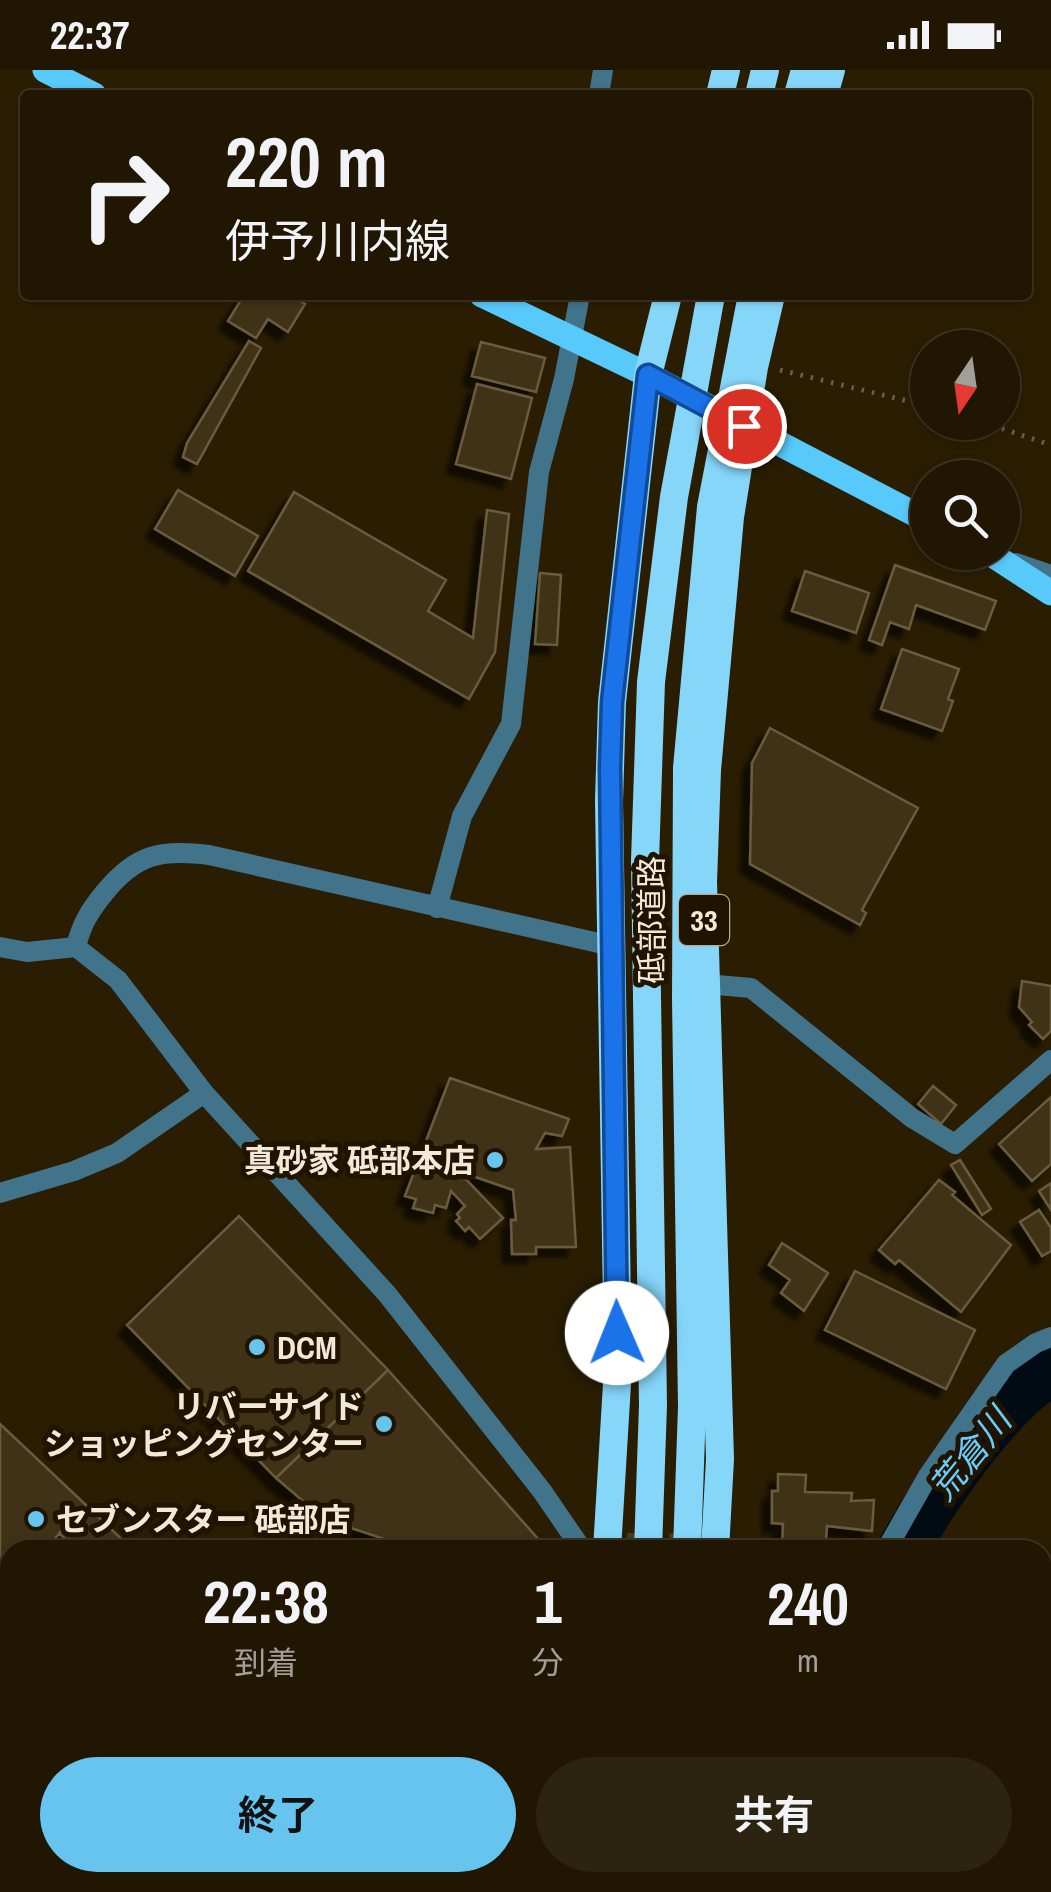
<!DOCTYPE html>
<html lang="ja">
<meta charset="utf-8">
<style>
:root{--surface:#201602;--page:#2d2311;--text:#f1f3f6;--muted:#a29f99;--line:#3d3524;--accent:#66c4ef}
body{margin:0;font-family:"Archivo Narrow","Noto Sans JP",sans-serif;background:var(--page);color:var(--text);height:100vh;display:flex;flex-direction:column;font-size:38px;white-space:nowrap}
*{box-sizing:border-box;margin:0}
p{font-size:32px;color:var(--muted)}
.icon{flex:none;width:55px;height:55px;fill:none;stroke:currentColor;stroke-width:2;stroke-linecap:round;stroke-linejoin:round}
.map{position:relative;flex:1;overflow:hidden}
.details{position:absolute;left:0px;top:1470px;width:1052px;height:352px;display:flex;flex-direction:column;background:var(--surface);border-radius:30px 30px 0 0;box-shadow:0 2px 8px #0004,0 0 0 2px var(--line)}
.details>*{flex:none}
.top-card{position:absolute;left:20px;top:20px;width:1012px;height:210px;border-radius:10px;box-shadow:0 2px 8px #0004,0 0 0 2px var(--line);background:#201602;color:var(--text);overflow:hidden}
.needle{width:65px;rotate:193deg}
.controls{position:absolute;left:910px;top:260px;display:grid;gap:20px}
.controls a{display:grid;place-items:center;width:110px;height:110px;border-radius:50%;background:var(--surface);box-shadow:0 2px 8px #0004,0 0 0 2px var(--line);font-size:50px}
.pin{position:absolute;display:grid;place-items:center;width:85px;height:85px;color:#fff;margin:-42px;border:5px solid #fff;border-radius:50%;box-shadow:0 2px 10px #0007}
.me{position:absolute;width:110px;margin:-55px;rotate:359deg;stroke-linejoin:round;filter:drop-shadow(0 0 8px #0008)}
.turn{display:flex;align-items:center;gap:35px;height:210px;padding:0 40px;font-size:45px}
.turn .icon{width:130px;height:130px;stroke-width:2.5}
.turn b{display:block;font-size:70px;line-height:85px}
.eta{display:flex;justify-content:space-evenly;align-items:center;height:170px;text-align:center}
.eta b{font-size:60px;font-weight:700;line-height:70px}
.action{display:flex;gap:20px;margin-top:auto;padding:20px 40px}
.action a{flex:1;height:115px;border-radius:60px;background:var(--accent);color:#111;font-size:40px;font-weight:700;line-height:115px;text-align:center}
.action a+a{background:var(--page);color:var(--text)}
.status{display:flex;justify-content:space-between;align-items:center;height:70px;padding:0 50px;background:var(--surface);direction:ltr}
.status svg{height:28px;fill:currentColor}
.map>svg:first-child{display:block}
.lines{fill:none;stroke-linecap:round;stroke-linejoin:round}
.river{stroke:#000b14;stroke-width:52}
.building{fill:#3f3216;stroke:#6a5b3e;stroke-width:2.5;filter:url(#shadow)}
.trunk-tunnel{stroke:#483c22;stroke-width:28;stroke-dasharray:28 14;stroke-linecap:butt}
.path{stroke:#6b5f48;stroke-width:5;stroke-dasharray:2.5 8;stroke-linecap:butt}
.minor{stroke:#41748b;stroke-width:20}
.primary{stroke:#58c9fb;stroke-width:25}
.trunk{stroke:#86d6fa;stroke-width:28}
.trunk-bridge{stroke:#86d6fa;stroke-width:28}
.route-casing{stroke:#114b97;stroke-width:25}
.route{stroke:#1a73e8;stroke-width:18}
.poi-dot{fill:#66c4ef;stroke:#201400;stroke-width:4}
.labels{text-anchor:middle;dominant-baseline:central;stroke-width:10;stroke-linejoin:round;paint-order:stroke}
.shield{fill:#201400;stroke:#b3a998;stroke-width:2.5}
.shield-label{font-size:30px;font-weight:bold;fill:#f2e9d9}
.street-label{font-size:32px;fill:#f2e9d9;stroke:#201400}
.poi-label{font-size:32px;font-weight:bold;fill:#f2e9d9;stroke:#201400;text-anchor:end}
.water-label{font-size:35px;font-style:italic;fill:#67cdfc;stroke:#201400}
</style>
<div class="status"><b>22:37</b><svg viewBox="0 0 49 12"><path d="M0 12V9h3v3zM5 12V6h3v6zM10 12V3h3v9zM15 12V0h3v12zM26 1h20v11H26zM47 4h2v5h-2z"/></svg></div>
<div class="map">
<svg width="1051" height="1822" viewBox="0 0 1051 1822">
<defs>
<filter id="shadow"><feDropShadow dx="-9" dy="9" stdDeviation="2.5" flood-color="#0009"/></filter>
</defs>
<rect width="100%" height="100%" fill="#2a1d02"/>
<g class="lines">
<!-- river -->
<path class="river" d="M903,1480C933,1426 998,1330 1051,1300
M824,1822L825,1812"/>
</g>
<!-- building -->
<path class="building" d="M244,225H290L305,234L288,262L268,249L256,268L228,251Z
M249,271L261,278L197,394L183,387L187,373Z
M481,272L545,288L536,322L472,306Z
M477,314L532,328L511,409L456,394Z
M178,420L258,466L235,506L155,459Z
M294,422L446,510L428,541L473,568L487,440L509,444L495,582L469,629L248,501Z
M895,495L996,531L985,560L916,535L909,559L890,552L882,575L869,570Z
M805,501L869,523L856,563L792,541Z
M540,503L561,505L557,575L535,574Z
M902,579L959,599L948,629L953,631L942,661L881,639Z
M770,658L918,738L862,840L866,843L860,855L750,794L752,693Z
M1022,911L1051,916V961L1043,969L1029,955L1032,952L1019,937Z
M450,1008L569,1049L562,1066L545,1063L536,1079L570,1077L576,1177H536V1184H512L511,1150H516L513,1120L458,1101L503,1148L480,1169L469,1157L465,1161L456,1151L460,1148L457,1144L465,1136L451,1121L446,1138L435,1135L433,1143L413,1138L416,1129L405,1126Z
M933,1016L956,1035L941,1054L918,1034Z
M1051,1027V1094L1032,1111L999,1074Z
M960,1090L991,1139L982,1145L951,1095Z
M939,1110L955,1122L952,1125L1011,1175L961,1242L899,1190L895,1194L879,1180Z
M1051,1113V1140L1039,1121Z
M1039,1140L1051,1158V1181L1042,1186L1020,1152Z
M239,1146L388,1300L276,1408L127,1255Z
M782,1173L828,1203L804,1241L781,1223L790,1210L769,1195Z
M855,1201L975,1260L946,1319L825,1260Z
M388,1300L548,1480H417L324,1449L276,1408Z
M0,1354L86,1435L44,1480H10V1516L0,1527Z
M778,1404L806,1405L805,1422L852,1423L851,1431L874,1430L872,1461L827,1456L826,1471H850V1480H782L783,1454L772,1453V1421H778Z
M86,1435L133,1480H76L59,1463Z
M1051,1595V1822H937L947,1812H1042V1607Z
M267,1812H340L342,1816L333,1822H253Z"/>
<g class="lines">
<!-- trunk-tunnel -->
<path class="trunk-tunnel" d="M627,1477L705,1478"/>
<!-- path -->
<path class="path" d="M780,300L928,336
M982,352L1051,375
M0,1699L10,1707
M0,1764L10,1771
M65,1812L77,1822
M127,1812L136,1822"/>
<!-- minor -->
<path class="minor" d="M599,25L603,0
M1016,493L1051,505
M437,838L462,746L511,654L539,402L564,309L580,225
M0,877L27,882L76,877L118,910L204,1023L387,1224L542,1421L579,1475L578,1480
M76,877C81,855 90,840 105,822C136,784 161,779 209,785L612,876
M706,914L751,918L912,1048L955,1074L1051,990
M0,1123L74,1101L117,1083L204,1023
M886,1480L928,1406L1006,1294L1036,1273L1051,1267
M0,1638L10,1634
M809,1822L810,1812"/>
<!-- primary -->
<path class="primary" d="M45,0L94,25
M482,225L648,305L928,451
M988,482L1051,523"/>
<!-- trunk -->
<path class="trunk" d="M720,25L726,0
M759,25L765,0
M798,25L805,0
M824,25L831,0
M607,1480L618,1297L609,731L612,632L648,305L668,225
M715,1480L720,1389L703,812L707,700L730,447L754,297L771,225
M560,1822L562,1812
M596,1822L598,1812
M643,1822L645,1812
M672,1822L674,1812
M705,1822L707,1812"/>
<!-- trunk-bridge -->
<path class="trunk-bridge" d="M648,1480L653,1335L645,791L651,612L674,427L711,225
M687,1480L692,1337L686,929L687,698L711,437L752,225"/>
</g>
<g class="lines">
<!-- route casing -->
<g class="route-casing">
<path id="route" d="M617,1263L610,698L612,632L648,305L744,356"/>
</g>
<!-- route -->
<use href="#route" class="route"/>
</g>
<!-- markers -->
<g class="poi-dot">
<circle cx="495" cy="1090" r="10"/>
<circle cx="257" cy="1277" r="10"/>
<circle cx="384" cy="1354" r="10"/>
<circle cx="36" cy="1449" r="10"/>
</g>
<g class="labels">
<!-- shield labels -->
<rect class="shield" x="679" y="825" width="50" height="50" rx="8"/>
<g class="shield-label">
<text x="704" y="850">33</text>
</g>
<!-- street labels -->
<g class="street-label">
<text transform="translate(651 850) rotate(-90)">砥部道路</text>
</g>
<!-- poi labels -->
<g class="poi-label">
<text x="475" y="1090">真砂家 砥部本店</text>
<text x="277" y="1277" text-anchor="start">DCM</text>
<text x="364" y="1336">リバーサイド<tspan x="364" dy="37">ショッピングセンター</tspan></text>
<text x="56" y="1449" text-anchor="start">セブンスター 砥部店</text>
</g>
<!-- water labels -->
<g class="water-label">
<text transform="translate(970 1384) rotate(-51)">荒倉川</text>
</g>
</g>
</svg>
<div class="controls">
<a><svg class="needle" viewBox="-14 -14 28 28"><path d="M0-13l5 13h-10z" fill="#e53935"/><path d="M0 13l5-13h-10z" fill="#a29f99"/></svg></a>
<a><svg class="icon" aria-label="search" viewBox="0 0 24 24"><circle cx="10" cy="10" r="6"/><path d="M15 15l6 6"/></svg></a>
</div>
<div class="pin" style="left:744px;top:356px;background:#d93025"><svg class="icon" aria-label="arrive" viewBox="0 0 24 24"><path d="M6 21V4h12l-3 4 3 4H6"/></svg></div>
<svg class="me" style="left:617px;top:1263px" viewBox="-20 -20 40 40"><circle r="19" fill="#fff"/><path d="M0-13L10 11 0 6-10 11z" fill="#1a73e8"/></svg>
<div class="top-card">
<div class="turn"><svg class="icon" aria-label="right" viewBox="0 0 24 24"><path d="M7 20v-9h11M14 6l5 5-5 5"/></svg><div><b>220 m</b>伊予川内線</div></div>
</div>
<section class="details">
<div class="eta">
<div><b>22:38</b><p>到着</p></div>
<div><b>1</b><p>分</p></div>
<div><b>240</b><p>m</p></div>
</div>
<div class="action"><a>終了</a><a>共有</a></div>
</section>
</div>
